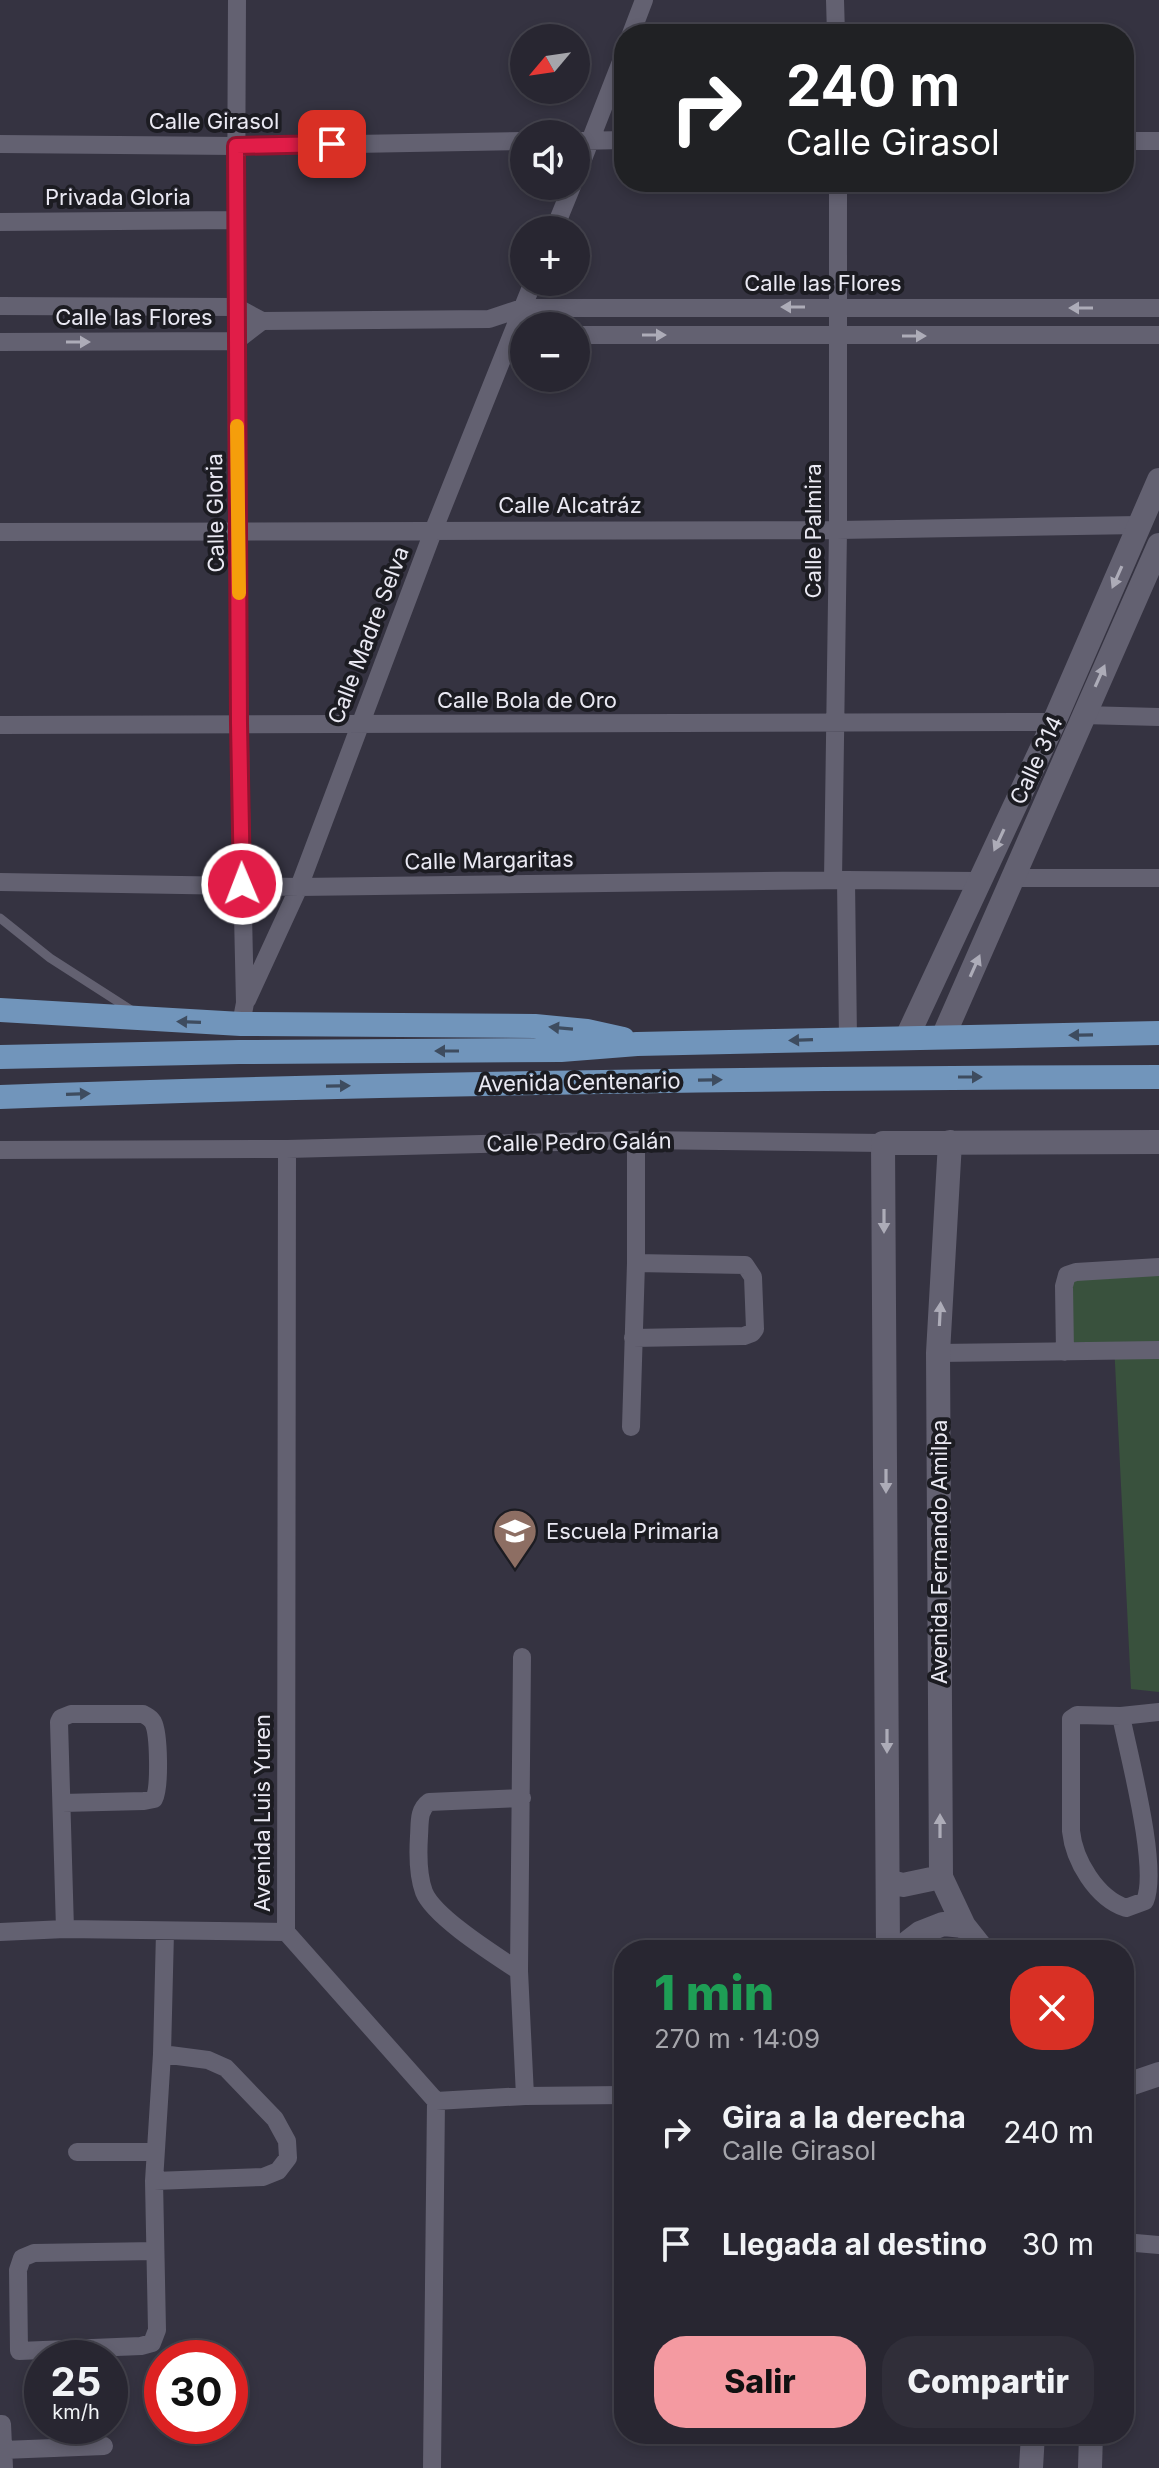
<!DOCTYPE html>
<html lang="es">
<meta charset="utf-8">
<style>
:root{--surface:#282631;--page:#302e39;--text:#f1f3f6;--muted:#a5a5ab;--line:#44434d;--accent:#f49aa1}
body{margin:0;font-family:Inter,sans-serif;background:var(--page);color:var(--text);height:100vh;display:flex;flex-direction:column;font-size:30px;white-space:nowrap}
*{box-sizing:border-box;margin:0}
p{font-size:26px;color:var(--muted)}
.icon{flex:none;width:44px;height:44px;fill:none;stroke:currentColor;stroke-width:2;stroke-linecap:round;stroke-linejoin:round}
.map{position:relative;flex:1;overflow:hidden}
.sheet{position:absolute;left:614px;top:1940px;width:520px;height:504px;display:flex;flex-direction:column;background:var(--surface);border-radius:32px;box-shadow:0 4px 12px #0003,0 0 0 2px var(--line)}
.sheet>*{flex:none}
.top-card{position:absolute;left:614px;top:24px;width:520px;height:168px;border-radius:32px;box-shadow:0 4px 12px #0003,0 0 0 2px var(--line);background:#202124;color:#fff;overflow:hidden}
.needle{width:52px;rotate:241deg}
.buttons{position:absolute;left:510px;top:24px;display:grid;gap:16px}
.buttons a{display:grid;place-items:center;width:80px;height:80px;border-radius:50%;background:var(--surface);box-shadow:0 4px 12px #0003,0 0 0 2px var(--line);font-size:40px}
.speed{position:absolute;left:24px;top:2340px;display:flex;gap:16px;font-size:40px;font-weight:700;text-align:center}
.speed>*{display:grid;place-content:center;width:104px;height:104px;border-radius:50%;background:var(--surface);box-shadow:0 4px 12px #0003,0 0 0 2px var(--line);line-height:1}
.speed small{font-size:20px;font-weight:400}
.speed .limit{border:12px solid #d22;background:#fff;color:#111}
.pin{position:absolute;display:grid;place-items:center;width:68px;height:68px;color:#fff;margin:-34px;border-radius:16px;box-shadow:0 4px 12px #0006}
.me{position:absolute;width:88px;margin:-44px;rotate:359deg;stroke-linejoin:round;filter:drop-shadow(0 0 6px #0008)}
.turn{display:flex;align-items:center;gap:28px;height:168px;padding:0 40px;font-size:36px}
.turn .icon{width:104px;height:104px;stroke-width:2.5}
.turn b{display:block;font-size:56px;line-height:68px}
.round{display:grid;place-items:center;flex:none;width:84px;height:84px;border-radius:32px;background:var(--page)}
.headline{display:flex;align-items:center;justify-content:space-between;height:136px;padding:0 40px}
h1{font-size:48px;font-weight:800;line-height:60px;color:#1e9e55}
.button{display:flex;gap:16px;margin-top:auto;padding:16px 40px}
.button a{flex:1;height:92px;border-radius:32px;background:var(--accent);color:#111;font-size:32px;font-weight:800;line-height:92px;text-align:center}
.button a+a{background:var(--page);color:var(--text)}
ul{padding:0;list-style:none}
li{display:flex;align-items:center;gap:24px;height:112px;padding:0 40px}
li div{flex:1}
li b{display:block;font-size:30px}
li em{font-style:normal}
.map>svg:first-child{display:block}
.green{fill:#39513d}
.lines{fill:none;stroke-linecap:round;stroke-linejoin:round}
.lane{stroke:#636171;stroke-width:9}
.street{stroke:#636171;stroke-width:18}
.secondary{stroke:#636171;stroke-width:24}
.primary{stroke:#7195bb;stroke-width:24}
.oneway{fill:#adacb8}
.oneway2{fill:#3e4c5f}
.route-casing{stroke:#92132f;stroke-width:20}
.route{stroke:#e11d48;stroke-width:14}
.slow{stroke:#f59e0b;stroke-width:14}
.labels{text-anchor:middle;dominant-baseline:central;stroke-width:8;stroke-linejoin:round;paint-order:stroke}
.street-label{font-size:22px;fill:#eae9f3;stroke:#1c1c22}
.poi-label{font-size:22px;fill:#eae9f3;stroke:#1c1c22;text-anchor:start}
</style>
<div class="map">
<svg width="1159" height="2468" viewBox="0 0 1159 2468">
<rect width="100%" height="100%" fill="#353341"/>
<!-- green -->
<path class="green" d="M1159,1265V1692L1131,1689L1114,1343L1067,1342L1069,1267Z"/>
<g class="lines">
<!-- lane -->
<path class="lane" d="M0,918L50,958L131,1010"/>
<!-- street -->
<path class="street" d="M237,0C235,334 237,669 245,1003L241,1024
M835,0L836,34
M631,34L644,0
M576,141L624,140
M1124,141H1159
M0,144L236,146L524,141
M576,177L624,54
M0,222L236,220
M554,230L572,186
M0,306L236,307L262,321L489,319L522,308H1159
M576,335H1159
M0,342L236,341L262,321
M0,532L838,530L1139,525
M1083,715L1159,717
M0,725L1054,722
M1013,878H1159
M833,880L838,530V182
M846,880L848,1039
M0,882L299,887L846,880L979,881
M247,1000L299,887L434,529L533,282
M287,1149L286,1932L436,2101L432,2468
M0,1150L287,1149L636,1140L883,1143
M633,1338L744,1336L752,1333L755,1329L753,1277L745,1265L636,1263
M1065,1352L1064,1286L1067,1275L1076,1272L1159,1267
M938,1353L1159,1350
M631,1427L636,1263V1140
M522,1657L519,1971L525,2096
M1121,1716C1129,1756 1159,1868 1145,1901L1126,1908C1096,1898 1074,1860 1071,1831V1719L1077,1715L1121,1716L1159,1712
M62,1803L144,1801L154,1799C160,1788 159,1733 153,1722C150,1717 148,1717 143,1714H71L61,1718L59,1722L65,1929
M0,1932L65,1929L286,1932
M519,1971C495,1955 434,1917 424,1892C418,1876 418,1852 419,1836C420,1823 418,1810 429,1802L522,1798
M436,2101L525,2096L624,2095
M77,2152H154
M154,2181L263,2177L278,2171L288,2158L287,2141L275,2119L226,2068L208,2060L162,2054
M1124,2242L1159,2245
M155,2251L34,2253L22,2258L18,2270L19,2351L141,2346L152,2343L157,2330L154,2181L162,2054L165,1932
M0,2424H2L4,2468
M3,2450L104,2446"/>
<!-- secondary -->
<path class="secondary" d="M907,1037L1054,722L1159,480
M943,1037L1159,545
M950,1142L938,1353L941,1877L964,1926L983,1950
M888,1881L903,1885L941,1877
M888,1950L883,1143L1159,1142
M898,1950L920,1933L943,1924L964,1926
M1124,2086L1159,2074
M1031,2468L1033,2434
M1090,2468L1091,2434"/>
<!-- primary -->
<path class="primary" d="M0,1010L241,1024L535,1026L587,1031L623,1039
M0,1057L239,1052L561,1050L637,1044L1159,1033
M0,1097C386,1083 773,1078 1159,1077"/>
</g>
<!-- one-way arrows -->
<defs><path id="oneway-solid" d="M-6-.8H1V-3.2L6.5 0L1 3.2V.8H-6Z" transform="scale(2)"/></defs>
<g class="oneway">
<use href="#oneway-solid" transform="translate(793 307) rotate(180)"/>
<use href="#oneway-solid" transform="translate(1081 308) rotate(-180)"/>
<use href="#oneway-solid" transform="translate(654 335)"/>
<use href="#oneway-solid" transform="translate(914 336)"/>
<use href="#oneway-solid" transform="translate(78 342)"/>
<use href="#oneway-solid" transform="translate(1117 577) rotate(114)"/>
<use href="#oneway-solid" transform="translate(1100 676) rotate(-66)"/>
<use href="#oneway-solid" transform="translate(999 840) rotate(115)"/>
<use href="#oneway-solid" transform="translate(975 966) rotate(-66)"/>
<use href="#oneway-solid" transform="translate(884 1221) rotate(90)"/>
<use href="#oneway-solid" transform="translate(940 1314) rotate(-87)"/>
<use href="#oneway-solid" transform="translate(886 1481) rotate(90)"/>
<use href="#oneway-solid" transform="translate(887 1741) rotate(90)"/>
<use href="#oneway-solid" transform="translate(940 1826) rotate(-90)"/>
</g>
<g class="oneway2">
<use href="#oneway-solid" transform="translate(189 1022) rotate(-178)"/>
<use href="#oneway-solid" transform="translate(561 1028) rotate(-175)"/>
<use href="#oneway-solid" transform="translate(1081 1035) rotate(179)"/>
<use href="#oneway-solid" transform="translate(801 1040) rotate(178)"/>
<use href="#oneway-solid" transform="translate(447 1051) rotate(180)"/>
<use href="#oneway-solid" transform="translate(970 1077)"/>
<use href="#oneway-solid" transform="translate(710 1080) rotate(-1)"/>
<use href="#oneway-solid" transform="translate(338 1086) rotate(-1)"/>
<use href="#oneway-solid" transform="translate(78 1094) rotate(-2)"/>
</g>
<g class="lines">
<!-- route casing -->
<g class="route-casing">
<path id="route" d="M242,884L239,723L236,146L332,144"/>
</g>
<!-- route -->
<use href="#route" class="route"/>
<!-- slow -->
<path class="slow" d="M237,426L239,593"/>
</g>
<!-- icons -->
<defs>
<g id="school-pin" transform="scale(2.3)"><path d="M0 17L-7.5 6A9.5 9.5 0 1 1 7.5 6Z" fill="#8d6e63" stroke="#1c1c22"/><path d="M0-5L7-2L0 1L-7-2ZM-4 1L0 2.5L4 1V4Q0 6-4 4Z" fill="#fff"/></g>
</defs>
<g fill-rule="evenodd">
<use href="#school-pin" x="515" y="1531"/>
</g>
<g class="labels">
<!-- street labels -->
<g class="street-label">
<text x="214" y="121">Calle Girasol</text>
<text x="118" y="197">Privada Gloria</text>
<text x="823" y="283">Calle las Flores</text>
<text x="134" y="317">Calle las Flores</text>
<text x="570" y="505">Calle Alcatráz</text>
<text transform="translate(215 513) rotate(-91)">Calle Gloria</text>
<text transform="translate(813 531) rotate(-90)">Calle Palmira</text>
<text transform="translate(368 635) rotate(-69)">Calle Madre Selva</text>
<text x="527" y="700">Calle Bola de Oro</text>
<text transform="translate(1036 760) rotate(-65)">Calle 314</text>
<text transform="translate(489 860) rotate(-1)">Calle Margaritas</text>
<text transform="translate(579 1082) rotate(-1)">Avenida Centenario</text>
<text transform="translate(579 1142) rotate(-1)">Calle Pedro Galán</text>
<text transform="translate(939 1552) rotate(-90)">Avenida Fernando Amilpa</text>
<text transform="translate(262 1813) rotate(-90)">Avenida Luis Yuren</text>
</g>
<!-- poi labels -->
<g class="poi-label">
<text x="546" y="1531">Escuela Primaria</text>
</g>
</g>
</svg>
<div class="buttons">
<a><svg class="needle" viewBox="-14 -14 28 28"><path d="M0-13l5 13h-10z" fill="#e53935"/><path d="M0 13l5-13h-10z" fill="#a5a5ab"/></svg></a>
<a><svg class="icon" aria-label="sound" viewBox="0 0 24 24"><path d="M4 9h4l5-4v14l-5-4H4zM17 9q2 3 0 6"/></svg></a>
<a>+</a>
<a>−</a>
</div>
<div class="speed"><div>25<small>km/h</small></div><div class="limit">30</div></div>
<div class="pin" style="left:332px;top:144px;background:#d93025"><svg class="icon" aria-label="arrive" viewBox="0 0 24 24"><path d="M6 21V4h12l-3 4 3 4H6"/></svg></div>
<svg class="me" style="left:242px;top:884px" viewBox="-20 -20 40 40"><circle r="17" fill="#e11d48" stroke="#fff" stroke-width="3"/><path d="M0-11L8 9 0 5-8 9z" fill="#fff"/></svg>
<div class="top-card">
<div class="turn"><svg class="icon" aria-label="right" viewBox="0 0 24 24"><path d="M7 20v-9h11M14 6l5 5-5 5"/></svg><div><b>240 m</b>Calle Girasol</div></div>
</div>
<section class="sheet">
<div class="headline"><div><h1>1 min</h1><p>270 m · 14:09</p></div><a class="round" style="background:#d93025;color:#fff"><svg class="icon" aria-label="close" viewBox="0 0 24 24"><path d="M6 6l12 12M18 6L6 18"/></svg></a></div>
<ul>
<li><svg class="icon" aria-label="right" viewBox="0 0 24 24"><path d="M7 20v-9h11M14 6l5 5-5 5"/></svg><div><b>Gira a la derecha</b><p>Calle Girasol</p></div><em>240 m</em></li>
<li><svg class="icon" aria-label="arrive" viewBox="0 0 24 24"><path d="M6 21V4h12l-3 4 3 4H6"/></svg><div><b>Llegada al destino</b></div><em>30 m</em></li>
</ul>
<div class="button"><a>Salir</a><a>Compartir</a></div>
</section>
</div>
